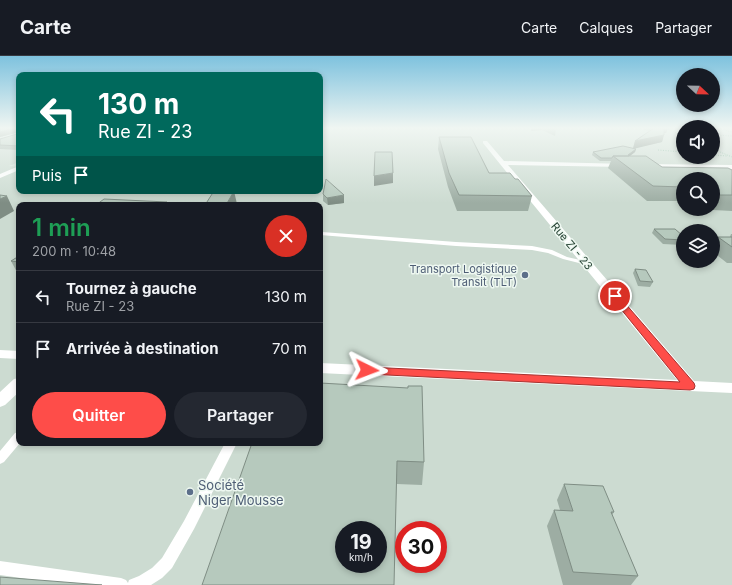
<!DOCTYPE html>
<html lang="fr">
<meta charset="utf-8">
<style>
:root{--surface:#171b24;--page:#242831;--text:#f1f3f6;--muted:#9ea1a6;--line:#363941;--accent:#fe4d49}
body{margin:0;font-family:Inter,sans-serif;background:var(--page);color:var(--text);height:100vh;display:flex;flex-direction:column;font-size:15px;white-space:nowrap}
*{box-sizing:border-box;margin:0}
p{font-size:13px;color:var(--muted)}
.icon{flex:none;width:22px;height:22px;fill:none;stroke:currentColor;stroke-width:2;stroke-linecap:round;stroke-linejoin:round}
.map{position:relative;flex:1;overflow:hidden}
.details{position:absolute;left:16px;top:146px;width:307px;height:244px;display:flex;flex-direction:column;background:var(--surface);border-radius:8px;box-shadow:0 2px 6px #0003}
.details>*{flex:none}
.top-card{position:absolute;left:16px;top:16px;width:307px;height:122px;border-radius:8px;box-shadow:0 2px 6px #0003;background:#00695c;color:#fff;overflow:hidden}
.needle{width:26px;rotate:112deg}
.controls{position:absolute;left:676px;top:12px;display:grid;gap:8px}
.controls a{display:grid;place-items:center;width:44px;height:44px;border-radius:50%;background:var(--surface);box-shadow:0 2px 6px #0003;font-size:20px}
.speed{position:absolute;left:335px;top:465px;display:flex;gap:8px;font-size:20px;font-weight:700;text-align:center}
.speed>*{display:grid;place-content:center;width:52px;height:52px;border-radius:50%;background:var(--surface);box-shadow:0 2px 6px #0003;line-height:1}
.speed small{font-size:10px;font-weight:400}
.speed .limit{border:6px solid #d22;background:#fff;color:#111}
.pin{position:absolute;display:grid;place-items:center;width:34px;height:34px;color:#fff;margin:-17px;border:2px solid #fff;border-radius:50%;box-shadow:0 1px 4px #0007}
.me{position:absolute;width:44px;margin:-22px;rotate:93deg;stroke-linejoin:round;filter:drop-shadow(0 0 3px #0008)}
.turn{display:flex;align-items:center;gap:14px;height:84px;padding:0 16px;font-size:18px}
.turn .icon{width:52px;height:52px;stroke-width:2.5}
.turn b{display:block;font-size:28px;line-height:34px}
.then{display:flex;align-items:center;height:38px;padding:0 16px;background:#0003;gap:8px;font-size:15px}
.round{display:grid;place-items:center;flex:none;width:42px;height:42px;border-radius:21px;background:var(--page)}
.summary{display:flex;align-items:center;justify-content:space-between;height:68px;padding:0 16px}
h1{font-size:24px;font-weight:600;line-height:30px;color:#1e9e55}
.primary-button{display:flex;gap:8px;margin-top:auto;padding:8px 16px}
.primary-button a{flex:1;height:46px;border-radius:24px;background:var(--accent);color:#fff;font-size:16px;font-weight:600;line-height:46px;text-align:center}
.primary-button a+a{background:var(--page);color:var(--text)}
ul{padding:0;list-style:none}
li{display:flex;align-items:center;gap:12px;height:52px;padding:0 16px;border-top:1px solid var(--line)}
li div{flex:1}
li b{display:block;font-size:15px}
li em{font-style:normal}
header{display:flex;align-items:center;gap:24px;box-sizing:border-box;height:56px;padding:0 20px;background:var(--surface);border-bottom:1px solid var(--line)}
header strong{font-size:19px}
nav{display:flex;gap:22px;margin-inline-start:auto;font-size:14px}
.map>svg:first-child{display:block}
.built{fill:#ccdbd1;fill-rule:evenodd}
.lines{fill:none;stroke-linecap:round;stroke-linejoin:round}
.path{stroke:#7bb294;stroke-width:1;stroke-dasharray:1 1.5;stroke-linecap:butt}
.service{fill:#fff;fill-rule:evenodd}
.minor{fill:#fff;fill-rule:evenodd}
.wall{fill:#9dada3}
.shaded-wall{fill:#7f8d84}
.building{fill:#b6c9bd;stroke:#7f8d84;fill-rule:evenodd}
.route{fill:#fe4d49;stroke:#a5322f}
.service-dot{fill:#5c6f8a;stroke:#eef8f1;stroke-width:1.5}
.labels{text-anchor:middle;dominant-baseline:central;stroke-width:3;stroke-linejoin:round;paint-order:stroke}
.street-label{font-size:11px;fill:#1e3c2d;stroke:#eef8f1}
.service-label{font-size:11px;fill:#4e5e75;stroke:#eef8f1;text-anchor:end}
.near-service-label{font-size:13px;fill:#4e5e75;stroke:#eef8f1;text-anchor:start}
</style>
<header>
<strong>Carte</strong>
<nav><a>Carte</a><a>Calques</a><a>Partager</a></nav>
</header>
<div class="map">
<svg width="732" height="529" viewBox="0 0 732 529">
<rect width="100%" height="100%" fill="#deebe2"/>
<!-- built -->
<path class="built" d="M320,72H683V101H713V72H732V529H0V84L19,78V106L9,110L19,111V135H320ZM683,123H713V153H683ZM19,149H320V387H19ZM683,175H713V205H683ZM344,474H378V508H344ZM404,474H438V508H404Z"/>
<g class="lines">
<!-- path -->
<path class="path" d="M666,72L683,80
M716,72L732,76
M713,79L732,80
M713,93L732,101
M658,94L683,96
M713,99L727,100"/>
<!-- service -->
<path class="service" d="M322,176L456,186L532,190L552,194L567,201L589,206L590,207L587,209L563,203L548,197L532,194L456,190L320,179V177Z
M19,376L20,387L4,406L0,408V395L15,377Z
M225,387H237L194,473L172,512L162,522L151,529H70L0,519V505L121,522L126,524L128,527L129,524L139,520L152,512L162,502L184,465Z"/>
<!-- minor -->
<path class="minor" d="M483,85H487L504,105L627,108V110L625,111L508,109L694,325L732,327V337L320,317V307L677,324L500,108L483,87Z
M643,108L732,109V113L645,111L643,110Z
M19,110V114L0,122V118Z
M0,294L19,295V303L0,302Z
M19,322V336L5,349L0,351V336L14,323Z"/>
</g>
<!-- wall -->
<path class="wall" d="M19,72V94L0,93V83L17,78L18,76L0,81Z
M531,72H555L556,74L555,80L542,74L531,75Z
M644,72H668L666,77H664L662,86L634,92L636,93L635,96L630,100L662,111L732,114V155L713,154L711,153H713V123H683V145H647L608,112L611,105H600L592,99L593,96L633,92L635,85L650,75L644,74Z
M439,81L489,117L515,123L532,140L528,155H457L448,131L438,93Z
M323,138L344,147L328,149L323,145Z
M654,173L683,180V189L663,188L652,177Z
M731,178H732V207H727L713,196V191L718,181H730Z
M19,200V218H18L11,205Z
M635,213L653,226L650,231L638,230L633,217Z
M252,387L424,406L422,429L397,428Z
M564,428L614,456L612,459L638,520L631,529H563L547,470L554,454H560L557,444Z"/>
<!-- shaded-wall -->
<path class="shaded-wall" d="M14,72H18L19,76L0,81V76Z
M532,72H542V74L531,75Z
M663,72H668L666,77H661Z
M664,79L662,86L633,93L635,85Z
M636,93L635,96L627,102L628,99Z
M393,117V127L374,130V120Z
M234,135L237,148L236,149H226Z
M344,139V147L328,149L327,142Z
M7,140L14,155L0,163V143Z
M167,146L168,149H163Z"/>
<!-- building -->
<path class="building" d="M1,72H14L0,76V73Z
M18,72H19V90L0,89V83L17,78Z
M654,72H664V79L635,85Z
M439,81H471L489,117H510L515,123H518L532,140L459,139L449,117Z
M623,90L636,93L628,99L629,100H613L612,102H601L593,96Z
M375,96H392L393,117L374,120Z
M613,100H646L662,111L728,112L732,114V139H720L717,137H713V123H683V131L653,130Z
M326,123L344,139L327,142L323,138Z
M214,135H234L226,149H205Z
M0,139L7,140L0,143Z
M104,143L167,146L163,149H96Z
M654,173H675L683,180V184L665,183Z
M718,181H732V191Z
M19,200V206L11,205Z
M635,213L646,214L653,226L640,225Z
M320,327L408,332V330H422L424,406L397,405L394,529H202L252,387H320ZM344,474H378V508H344Z
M564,428L603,430L614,456H611L638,520L573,516L554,454L573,455Z
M0,521L102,529H0Z"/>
<!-- sky -->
<linearGradient id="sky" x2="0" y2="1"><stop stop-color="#7ec2de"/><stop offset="0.49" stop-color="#f0f6f2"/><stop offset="1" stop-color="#f0f6f2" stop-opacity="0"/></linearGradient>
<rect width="732" height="147" fill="url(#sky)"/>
<!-- route -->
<path class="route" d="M615,238L618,239L694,327L695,330L694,333L690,334L367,318L363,317L362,314L363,312L367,311L680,326L612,242L611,240L612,239Z"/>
<!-- markers -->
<g class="service-dot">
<circle cx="525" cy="219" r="4"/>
<circle cx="190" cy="436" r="4"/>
</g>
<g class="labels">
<!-- street labels -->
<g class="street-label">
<text transform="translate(572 190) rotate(50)">Rue ZI - 23</text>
</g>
<!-- service labels -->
<g class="service-label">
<text x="517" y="213">Transport Logistique<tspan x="517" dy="13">Transit (TLT)</tspan></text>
</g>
<!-- near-service labels -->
<g class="near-service-label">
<text x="198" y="429">Société<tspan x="198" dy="15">Niger Mousse</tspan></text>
</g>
</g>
</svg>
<div class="controls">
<a><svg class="needle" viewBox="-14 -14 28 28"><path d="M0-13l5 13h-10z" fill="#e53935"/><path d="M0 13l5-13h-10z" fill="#9ea1a6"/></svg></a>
<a><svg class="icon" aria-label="sound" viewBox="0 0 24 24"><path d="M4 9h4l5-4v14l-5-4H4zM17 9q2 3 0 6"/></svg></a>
<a><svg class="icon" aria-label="search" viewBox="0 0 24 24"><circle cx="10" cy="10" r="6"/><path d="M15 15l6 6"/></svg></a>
<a><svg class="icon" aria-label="layers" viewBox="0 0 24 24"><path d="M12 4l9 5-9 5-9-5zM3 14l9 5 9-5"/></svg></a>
</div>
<div class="speed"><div>19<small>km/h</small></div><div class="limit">30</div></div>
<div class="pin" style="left:615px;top:240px;background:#d93025"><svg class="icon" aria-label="arrive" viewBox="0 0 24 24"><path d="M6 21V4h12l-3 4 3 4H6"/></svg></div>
<svg class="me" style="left:367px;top:314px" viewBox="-20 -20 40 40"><path d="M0-17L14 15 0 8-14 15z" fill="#fe4d49" stroke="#fff" stroke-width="4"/></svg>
<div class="top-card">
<div class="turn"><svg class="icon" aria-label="left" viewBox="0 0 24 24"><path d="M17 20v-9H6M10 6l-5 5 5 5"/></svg><div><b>130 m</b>Rue ZI - 23</div></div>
<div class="then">Puis<svg class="icon" aria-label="arrive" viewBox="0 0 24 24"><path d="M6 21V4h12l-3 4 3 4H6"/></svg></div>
</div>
<section class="details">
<div class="summary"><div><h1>1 min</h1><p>200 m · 10:48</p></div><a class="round" style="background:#d93025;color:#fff"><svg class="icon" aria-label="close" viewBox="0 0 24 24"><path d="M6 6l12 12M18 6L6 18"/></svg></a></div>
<ul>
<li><svg class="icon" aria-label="left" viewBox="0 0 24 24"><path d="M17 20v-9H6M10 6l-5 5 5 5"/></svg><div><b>Tournez à gauche</b><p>Rue ZI - 23</p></div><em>130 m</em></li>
<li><svg class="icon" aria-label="arrive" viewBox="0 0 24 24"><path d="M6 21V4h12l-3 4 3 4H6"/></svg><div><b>Arrivée à destination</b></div><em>70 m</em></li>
</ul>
<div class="primary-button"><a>Quitter</a><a>Partager</a></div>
</section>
</div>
